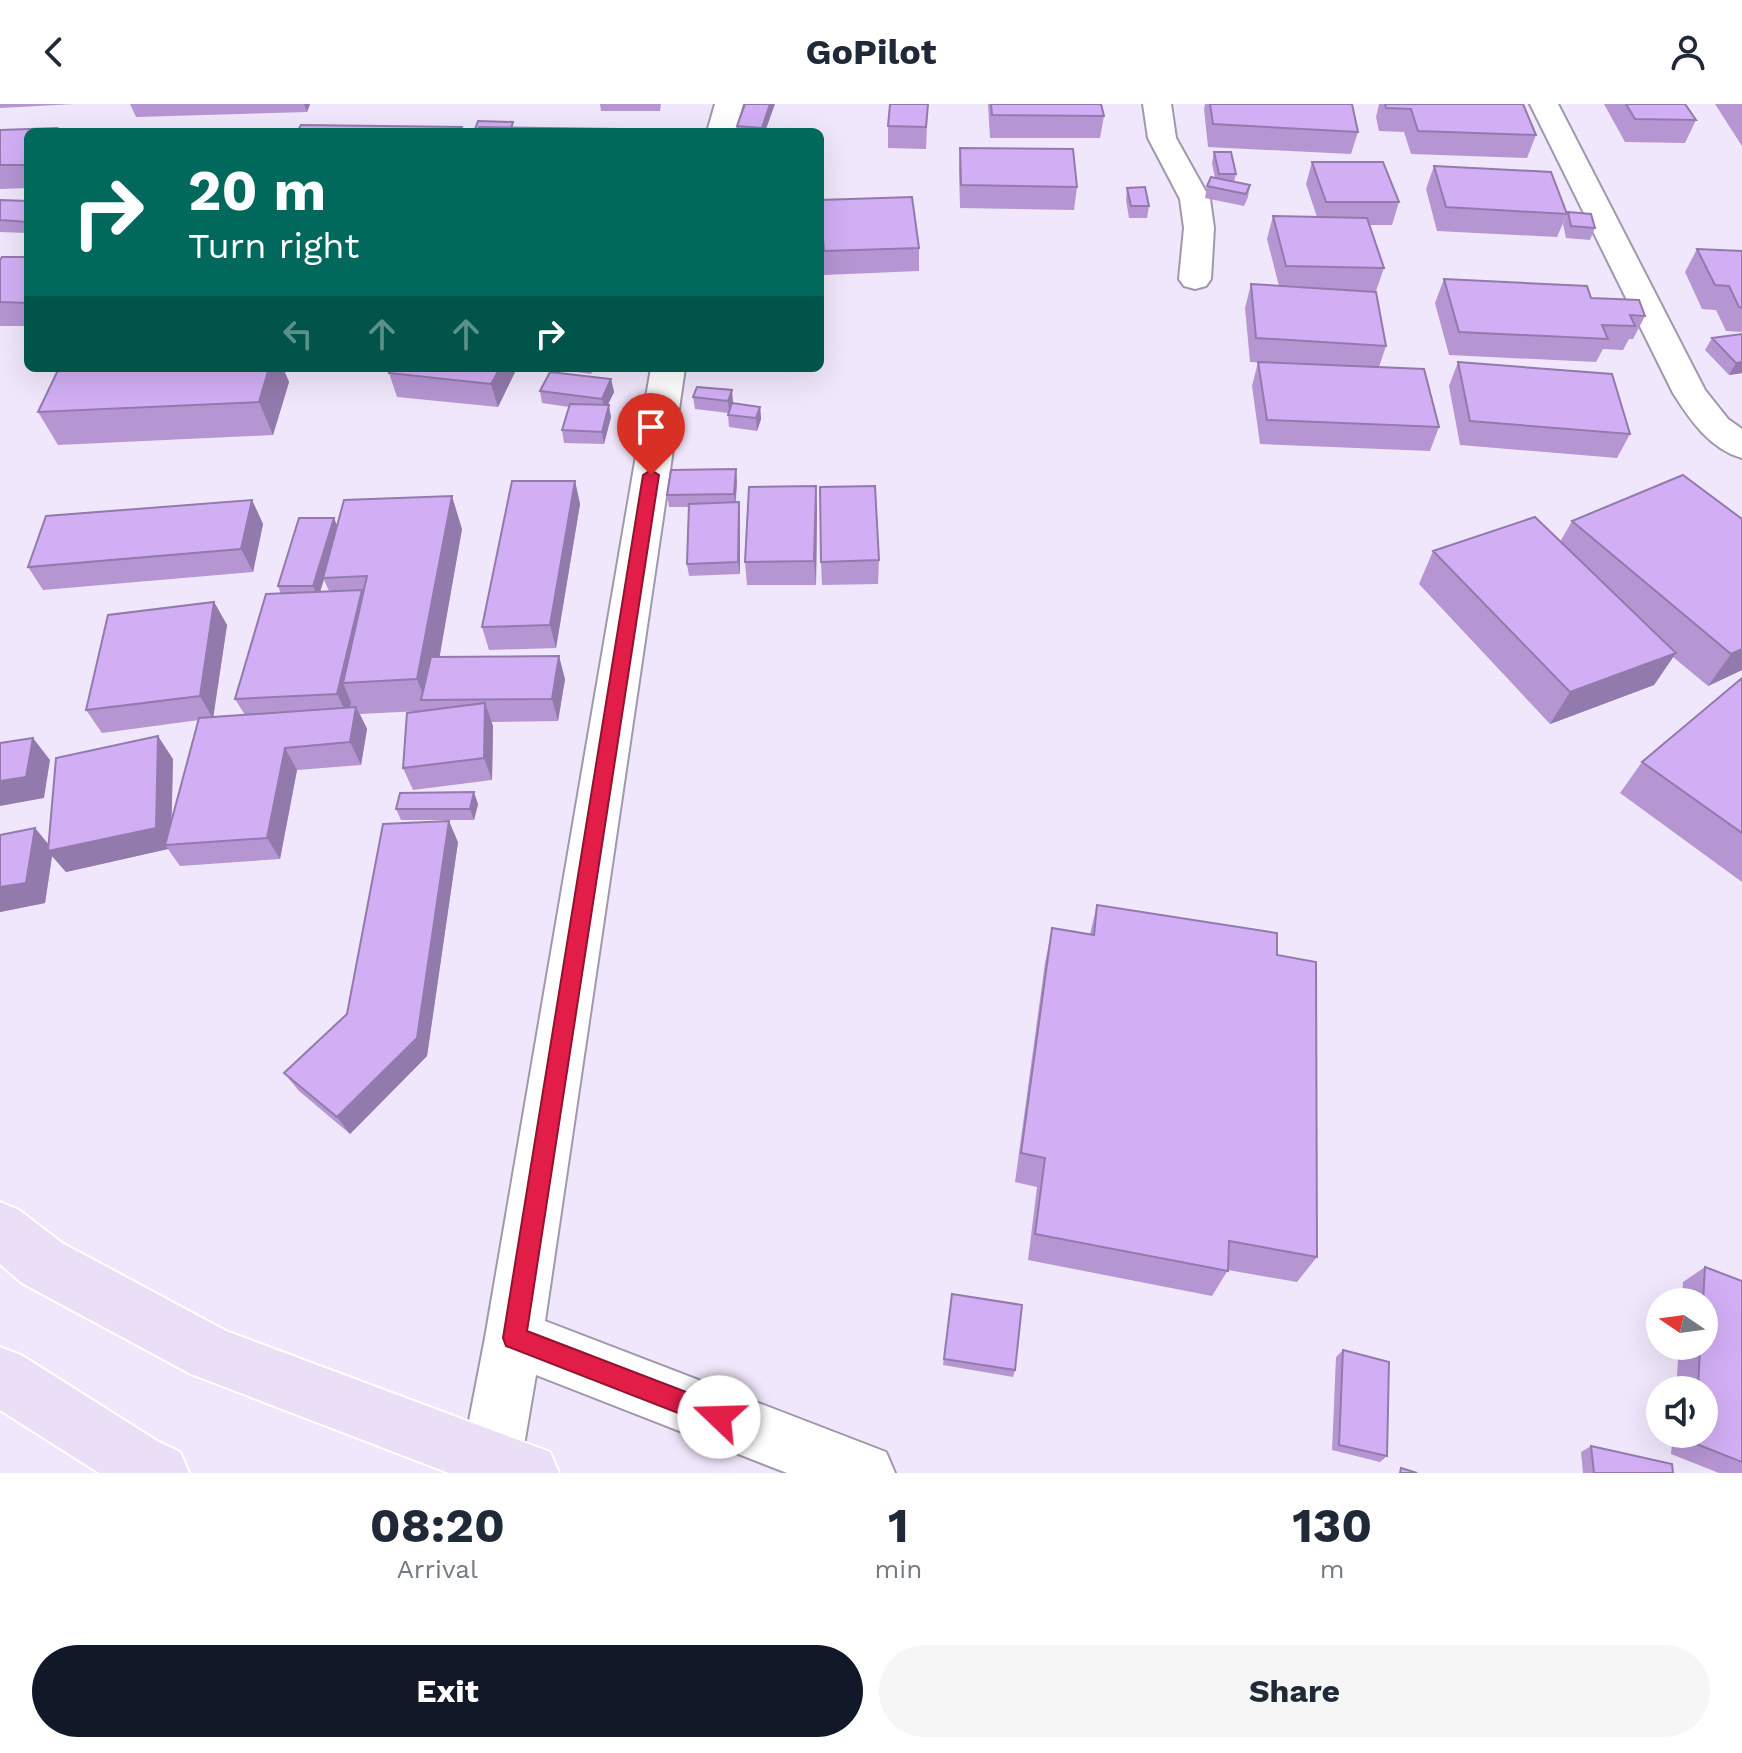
<!DOCTYPE html>
<style>
:root{--surface:#fff;--page:#f6f6f7;--text:#1f2937;--muted:#747a83;--accent:#111827}
body{margin:0;font-family:"Work Sans",sans-serif;background:var(--page);color:var(--text);height:100vh;display:flex;flex-direction:column;font-size:30px;white-space:nowrap}
*{box-sizing:border-box;margin:0}
p{font-size:26px;color:var(--muted)}
.icon{flex:none;width:44px;height:44px;fill:none;stroke:currentColor;stroke-width:2;stroke-linecap:round;stroke-linejoin:round}
.map{position:relative;height:1369px;overflow:hidden}
.sheet{display:flex;flex-direction:column;background:var(--surface);flex:1}
.sheet>*{flex:none}
.top-card{position:absolute;left:24px;top:24px;width:800px;height:244px;border-radius:12px;box-shadow:0 8px 32px #0002;background:#00695c;color:#fff;overflow:hidden}
.needle{width:52px;rotate:283deg}
.tools{position:absolute;left:1646px;top:1184px;display:grid;gap:16px}
.tools a{display:grid;place-items:center;width:72px;height:72px;border-radius:50%;background:var(--surface);box-shadow:0 8px 32px #0002;font-size:40px}
.pin{position:absolute;display:grid;place-items:center;width:68px;height:68px;color:#fff;margin:-82px -34px;border-radius:50% 50% 50% 0;rotate:-45deg;box-shadow:0 0 8px #0007}
.pin .icon{rotate:45deg}
.me{position:absolute;width:88px;margin:-44px;rotate:291deg;stroke-linejoin:round;filter:drop-shadow(0 0 6px #0008)}
.turn{display:flex;align-items:center;gap:28px;height:168px;padding:0 32px;font-size:36px}
.turn .icon{width:104px;height:104px;stroke-width:2.5}
.turn b{display:block;font-size:56px;line-height:68px}
.lanes{display:flex;align-items:center;height:76px;padding:0 32px;background:#0003;justify-content:center;gap:40px;direction:ltr}
.lanes .off{opacity:.35}
.eta{display:flex;justify-content:space-evenly;align-items:center;height:136px;text-align:center}
.eta b{font-size:48px;font-weight:700;line-height:56px}
.primary-button{display:flex;gap:16px;margin-top:auto;padding:16px 32px}
.primary-button a{flex:1;height:92px;border-radius:48px;background:var(--accent);color:#fff;font-size:32px;font-weight:700;line-height:92px;text-align:center}
.primary-button a+a{background:var(--page);color:var(--text)}
header{display:flex;justify-content:space-between;align-items:center;height:104px;padding:0 32px;background:var(--surface);font-size:36px;font-weight:700}
.map>svg:first-child{display:block}
.lines{fill:none;stroke-linecap:round;stroke-linejoin:round}
.minor-casing{stroke:#a198ab;stroke-width:4}
.major-casing{stroke:#fff;stroke-width:4}
.minor{fill:#fff;fill-rule:evenodd}
.major{fill:#ebdef7;fill-rule:evenodd}
.wall{fill:#b596d3;fill-rule:evenodd}
.shaded-wall{fill:#937aac}
.building{fill:#d2aff5;stroke:#937aac;stroke-width:2}
.route{fill:#e11d48;stroke:#92132f;stroke-width:2}
</style>
<header><svg class="icon" aria-label="back" viewBox="0 0 24 24"><path d="M15 5l-7 7 7 7"/></svg>GoPilot<svg class="icon" aria-label="person" viewBox="0 0 24 24"><circle cx="12" cy="8" r="4"/><path d="M4 21q1-7 8-7t8 7"/></svg></header>
<div class="map">
<svg width="1742" height="1369" viewBox="0 0 1742 1369">
<rect width="100%" height="100%" fill="#f1e7fc"/>
<g class="lines">
<!-- minor casing -->
<g class="minor-casing">
<path id="minor" d="M715,0H743L735,28H707Z
M1143,0H1171L1176,34L1210,95L1214,124L1211,175L1206,182L1195,185L1184,182L1179,175L1184,124L1180,95L1148,34Z
M1530,0H1558L1705,286L1728,315L1742,325V354C1710,345 1690,316 1673,289Z
M651,264H685L545,1217L886,1348L895,1369H787L536,1271L522,1353L515,1369H469L462,1353L485,1234Z"/>
</g>
<!-- major casing -->
<g class="major-casing">
<path id="major" d="M0,1098L19,1106L62,1139L226,1227L550,1348L559,1369H449L191,1270L22,1179L0,1160Z
M0,1243L21,1251L157,1337L180,1348L189,1369H99L0,1306Z"/>
</g>
<!-- minor -->
<use href="#minor" class="minor"/>
<!-- major -->
<use href="#major" class="major"/>
</g>
<!-- wall -->
<path class="wall" d="M0,0H75L0,4Z
M130,0H310L307,8L136,13Z
M600,0H661L660,7H601Z
M745,0L765,28H738L737,22Z
M928,0L926,45L888,44V22Z
M988,0H1101L1104,12L1100,34H990Z
M1205,0H1352L1358,28L1351,50L1208,43L1204,5Z
M1379,0H1523L1536,31L1527,54L1411,50L1404,28L1379,27L1376,13Z
M1604,0H1685L1696,16L1685,39L1625,38Z
M1715,0H1742V42Z
M57,24L59,28H28V84L0,85V26Z
M960,44L1077,83L1074,106L960,104L959,66Z
M1214,48L1236,70L1234,78L1250,81L1248,93L1244,102L1205,94L1207,82L1215,74L1212,59Z
M1312,58L1399,98L1392,121H1370L1384,164L1376,187L1386,242L1379,263L1439,323L1430,347L1260,340L1252,282L1258,258L1268,259L1250,258L1245,204L1251,180L1279,182L1267,135L1273,112L1317,113L1306,80Z
M1434,62L1567,110L1557,133L1437,127L1426,85Z
M1127,84L1149,102L1147,114H1129L1126,96Z
M0,96L28,97V129L0,128Z
M820,96L919,144V167L824,171Z
M1568,108L1595,124L1590,136L1566,134L1563,120Z
M1697,145L1742,147V228L1726,227L1716,206L1702,205L1685,168Z
M28,153V222H0V156Z
M1444,175L1591,194L1645,212L1633,235H1629L1623,246L1603,245L1596,258L1449,251L1435,199Z
M1742,230V269L1729,271L1705,246L1712,234Z
M1458,258L1630,330L1617,354L1460,341L1449,282Z
M59,264H283L289,278L273,331L58,341L38,308Z
M517,264L498,303L397,293L389,269Z
M554,264H594L591,270L554,265Z
M611,275L614,288L607,301L611,313L604,340L564,339L562,326L569,303L542,299L540,287Z
M697,283L733,298L732,299L760,303L761,315L757,327L729,323L728,311V309L695,305L693,293Z
M1683,371L1742,566L1708,582L1673,553L1654,581L1550,620L1419,480L1433,447L1560,438L1572,417Z
M575,377L580,400L556,544L489,546L482,523Z
M737,377L736,398L740,410V470L689,472L687,460L689,403H669L667,391Z
M816,382L817,405L816,481H747L745,458Z
M252,396L263,420L253,468L43,486L28,463Z
M337,422L462,425L439,553L565,575L558,617L491,618L493,622L492,676L413,686L403,664L420,607L360,610L367,625L361,661L297,666L280,755L180,762L168,745L66,768L52,752L45,799L0,808V731L35,724L48,740L173,655L171,718L199,616L102,629L86,606L214,498L227,521L213,613L245,611L235,595L281,490L278,482ZM324,476L329,487L320,488Z
M879,456L878,480L822,481L821,458Z
M1742,574V778L1620,689L1642,658Z
M478,700L474,716H401L396,705Z
M458,738L427,952L350,1030L299,987L284,969L347,910Z
M1097,801L1277,851L1317,1153L1297,1178L1228,1166L1212,1192L1028,1156L1037,1083L1015,1078L1045,859L1052,824L1090,830Z
M1705,1163L1742,1177V1369H1719L1671,1350L1673,1330H1704V1286H1676L1679,1242H1704V1198H1682L1683,1178Z
M952,1190L1015,1266L1013,1273L943,1261Z
M1343,1246L1387,1352L1380,1358L1332,1346L1336,1253Z
M1591,1342L1673,1369H1583L1581,1348Z"/>
<!-- shaded-wall -->
<path class="shaded-wall" d="M304,0H310L307,8Z
M770,0H775L765,28H762V24Z
M1742,258V269L1729,271L1736,259Z
M269,264H283L289,278L273,331L259,298Z
M500,264H517L498,303L491,280Z
M611,275L614,288L605,307L602,295Z
M732,286L733,298L729,309L728,297Z
M609,301L611,313L604,340L602,328Z
M760,303L761,315L757,327L756,314Z
M736,365L737,377L735,402L734,390Z
M575,377L580,400L556,544L550,521Z
M816,382L817,405L816,481L814,457Z
M452,392L462,425L432,596H425L417,575Z
M252,396L263,420L253,468L241,445Z
M739,398L740,410V470L738,458Z
M334,414L339,426L318,494L313,482Z
M362,486L371,509L343,579L351,598L348,613L337,590Z
M214,498L227,521L213,615L200,592Z
M1742,545V566L1708,582L1731,550Z
M1676,549L1654,581L1550,620L1570,588Z
M559,552L565,575L558,617L552,595Z
M485,599L493,622L492,676L484,654Z
M356,603L367,625L361,661L350,638Z
M158,632L173,655L171,741H165L168,745L66,768L52,752L45,799L0,808V783L35,724L53,746Z
M33,634L50,656L44,694L0,702V677Z
M285,644L297,666L280,755L267,734Z
M474,688L478,700L474,716L470,705Z
M449,717L458,738L427,952L350,1030L337,1013Z"/>
<!-- building -->
<path class="building" d="M745,0H770L762,24L737,22Z
M890,0H928L926,23L888,22Z
M991,0H1101L1104,12L992,11Z
M1210,0H1352L1358,28L1213,20Z
M1385,0H1523L1536,31L1418,27L1411,5L1386,4Z
M1626,0H1685L1696,16L1635,15Z
M478,17L513,18L511,24L479,23L477,28H474Z
M301,21L462,23L460,28H297Z
M479,23L620,25L619,28H477Z
M57,24L55,28H28V61H0V26Z
M960,44L1073,45L1077,83L961,81Z
M1214,48H1231L1236,70H1219Z
M1312,58H1383L1399,98H1326Z
M1434,62L1551,68L1567,110L1446,103Z
M1211,73L1250,81L1246,90L1207,82Z
M1145,83L1149,102H1131L1127,84Z
M912,93L919,144L824,147L820,96Z
M0,96L28,97V118L0,116Z
M1568,108L1591,110L1595,124L1571,122Z
M1273,112L1367,114L1384,164L1286,162Z
M1697,145L1742,147V204L1739,203L1729,182L1715,181Z
M2,153H28V199L0,198V156Z
M1444,175L1587,182L1591,194L1639,196L1645,212L1630,211L1635,222L1602,221L1608,235L1459,228Z
M1251,180L1376,188L1386,242L1256,234Z
M1742,230V258L1736,259L1712,234Z
M1258,258L1424,265L1439,323L1267,316Z
M1458,258L1612,270L1630,330L1470,317Z
M59,264H269L259,298L38,308Z
M392,264H500L491,280L389,269Z
M550,268L611,275L602,295L540,287Z
M697,283L732,286L728,297L693,293Z
M732,299L760,303L756,314L728,311Z
M570,300L609,301L602,328L562,326Z
M736,365L734,390L667,391L671,366Z
M1683,371L1742,415V545L1731,550L1572,417Z
M512,377H575L550,521L482,523Z
M816,382L814,457L745,458L749,383Z
M875,382L879,456L821,458L820,383Z
M452,392L417,575L343,579L367,472L323,474L344,396Z
M252,396L241,445L28,463L46,412Z
M739,398L738,458L687,460L689,400Z
M1535,413L1676,549L1570,588L1433,447Z
M299,414H334L313,482H278Z
M362,486L337,590L235,595L266,490Z
M214,498L200,592L86,606L108,511Z
M559,552L552,595L421,596L431,553Z
M1742,574V729L1642,658Z
M485,599L484,654L403,664L407,609Z
M356,603L350,638L285,644L267,734L165,741L199,614Z
M158,632L156,724L48,747L56,654Z
M33,634L26,673L0,677V639Z
M474,688L470,705H396L400,689Z
M449,717L417,934L337,1013L284,969L347,910L383,720Z
M35,724L26,779L0,783V731Z
M1097,801L1277,829V851L1316,858L1317,1153L1229,1137L1228,1167L1035,1130L1045,1054L1021,1049L1052,824L1094,831Z
M1705,1163L1742,1177V1358L1694,1339L1695,1330H1704V1286H1698L1700,1242H1704V1198H1703Z
M952,1190L1022,1201L1015,1266L944,1255Z
M1343,1246L1389,1258L1387,1352L1339,1341Z
M1591,1342L1672,1360L1673,1369H1594Z
M1401,1364L1417,1369H1400Z"/>
<!-- route -->
<path class="route" d="M651,366L659,371L527,1227L728,1304L731,1313L728,1321L719,1325L506,1242L503,1234L643,371Z"/>
</svg>
<div class="tools">
<a><svg class="needle" viewBox="-14 -14 28 28"><path d="M0-13l5 13h-10z" fill="#e53935"/><path d="M0 13l5-13h-10z" fill="#747a83"/></svg></a>
<a><svg class="icon" aria-label="sound" viewBox="0 0 24 24"><path d="M4 9h4l5-4v14l-5-4H4zM17 9q2 3 0 6"/></svg></a>
</div>
<div class="pin" style="left:651px;top:371px;background:#d93025"><svg class="icon" aria-label="arrive" viewBox="0 0 24 24"><path d="M6 21V4h12l-3 4 3 4H6"/></svg></div>
<svg class="me" style="left:719px;top:1313px" viewBox="-20 -20 40 40"><circle r="19" fill="#fff"/><path d="M0-13L10 11 0 6-10 11z" fill="#e11d48"/></svg>
<div class="top-card">
<div class="turn"><svg class="icon" aria-label="right" viewBox="0 0 24 24"><path d="M7 20v-9h11M14 6l5 5-5 5"/></svg><div><b>20 m</b>Turn right</div></div>
<div class="lanes"><svg class="icon off" aria-label="left" viewBox="0 0 24 24"><path d="M17 20v-9H6M10 6l-5 5 5 5"/></svg><svg class="icon off" aria-label="ahead" viewBox="0 0 24 24"><path d="M12 20V5M6 11l6-6 6 6"/></svg><svg class="icon off" aria-label="ahead" viewBox="0 0 24 24"><path d="M12 20V5M6 11l6-6 6 6"/></svg><svg class="icon" aria-label="right" viewBox="0 0 24 24"><path d="M7 20v-9h11M14 6l5 5-5 5"/></svg></div>
</div>
</div>
<section class="sheet">
<div class="eta">
<div><b>08:20</b><p>Arrival</p></div>
<div><b>1</b><p>min</p></div>
<div><b>130</b><p>m</p></div>
</div>
<div class="primary-button"><a>Exit</a><a>Share</a></div>
</section>
